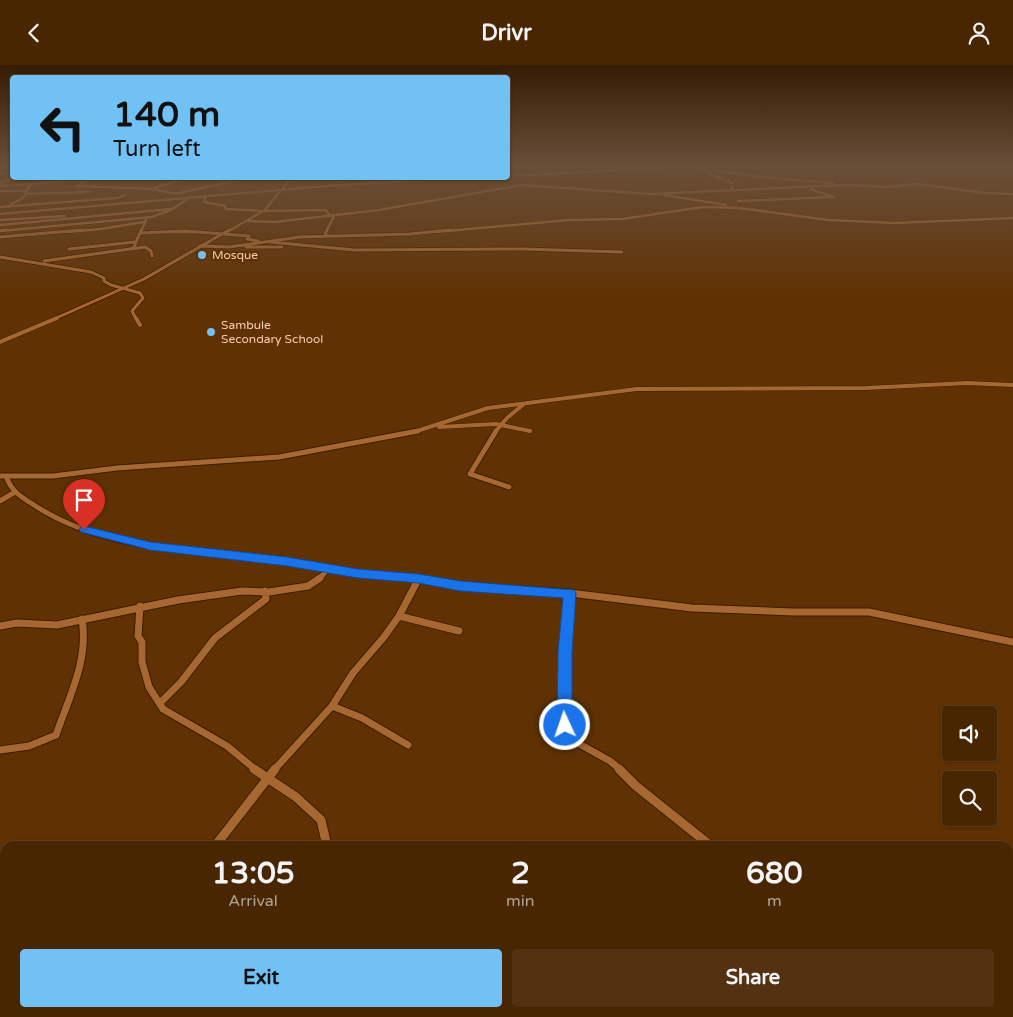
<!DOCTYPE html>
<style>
:root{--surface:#482602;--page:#523211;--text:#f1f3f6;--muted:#b1a599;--line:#604324;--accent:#71c1f5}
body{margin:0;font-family:"Varela Round",sans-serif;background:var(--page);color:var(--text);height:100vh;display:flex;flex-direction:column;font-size:19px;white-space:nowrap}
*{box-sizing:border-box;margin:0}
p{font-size:16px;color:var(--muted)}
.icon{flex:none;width:28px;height:28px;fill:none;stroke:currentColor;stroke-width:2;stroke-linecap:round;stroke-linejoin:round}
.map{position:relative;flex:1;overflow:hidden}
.side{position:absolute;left:0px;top:776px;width:1014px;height:176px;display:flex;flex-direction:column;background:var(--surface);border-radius:15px 15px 0 0;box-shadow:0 1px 4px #0004,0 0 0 1px var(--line)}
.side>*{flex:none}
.guide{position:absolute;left:10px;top:10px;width:500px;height:105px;border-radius:5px;box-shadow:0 1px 4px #0004,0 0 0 1px var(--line);background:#71c1f5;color:#111;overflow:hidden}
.tools{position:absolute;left:942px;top:641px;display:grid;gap:10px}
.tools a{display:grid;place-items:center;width:55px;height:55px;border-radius:5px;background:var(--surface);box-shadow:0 1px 4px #0004,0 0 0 1px var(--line);font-size:25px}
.pin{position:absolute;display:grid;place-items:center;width:42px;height:42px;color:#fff;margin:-51px -21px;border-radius:50% 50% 50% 0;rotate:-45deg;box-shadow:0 0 5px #0007}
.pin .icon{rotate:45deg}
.me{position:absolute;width:55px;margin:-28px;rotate:357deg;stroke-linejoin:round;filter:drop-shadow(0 0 4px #0008)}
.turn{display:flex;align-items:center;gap:18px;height:105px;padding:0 20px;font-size:22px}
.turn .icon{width:65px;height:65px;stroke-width:2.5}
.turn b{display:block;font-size:35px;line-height:42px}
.eta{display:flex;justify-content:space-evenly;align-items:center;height:85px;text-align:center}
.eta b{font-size:30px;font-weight:700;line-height:35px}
.button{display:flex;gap:10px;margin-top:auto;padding:10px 20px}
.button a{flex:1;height:58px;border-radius:5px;background:var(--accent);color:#111;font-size:20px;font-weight:700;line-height:58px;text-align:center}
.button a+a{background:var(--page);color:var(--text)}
header{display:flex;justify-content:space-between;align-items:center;height:65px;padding:0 20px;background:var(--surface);font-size:22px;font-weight:700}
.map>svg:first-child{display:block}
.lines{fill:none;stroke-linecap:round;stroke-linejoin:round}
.minor-far5-casing{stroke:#3c1c00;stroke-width:3}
.minor-far4-casing{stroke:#3c1c00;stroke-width:4.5}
.minor-far3-casing{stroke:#3c1c00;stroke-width:5}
.minor-far2-casing{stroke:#3c1c00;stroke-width:7}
.minor-far1-casing{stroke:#3c1c00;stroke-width:9}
.minor-casing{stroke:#3c1c00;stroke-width:11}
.minor-far5{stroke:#a76731;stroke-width:2.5}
.minor-far4{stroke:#a76731;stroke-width:3}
.minor-far3{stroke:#a76731;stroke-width:4}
.minor-far2{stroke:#a76731;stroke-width:5}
.minor-far1{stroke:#a76731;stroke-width:7}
.minor{stroke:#a76731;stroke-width:9}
.route{fill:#1a73e8;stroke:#114b97}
.poi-dot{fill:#71c1f5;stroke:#603203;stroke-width:2}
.labels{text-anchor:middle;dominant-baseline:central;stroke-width:4.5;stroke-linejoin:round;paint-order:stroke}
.far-poi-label{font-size:12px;fill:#f2ceb4;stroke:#603203;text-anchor:start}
</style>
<header><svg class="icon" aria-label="back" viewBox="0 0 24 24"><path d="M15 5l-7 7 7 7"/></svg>Drivr<svg class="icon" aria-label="person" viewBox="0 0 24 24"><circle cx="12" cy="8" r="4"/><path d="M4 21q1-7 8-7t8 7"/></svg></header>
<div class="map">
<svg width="1013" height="952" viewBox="0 0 1013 952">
<rect width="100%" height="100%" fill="#603203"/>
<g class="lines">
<!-- minor-far5 casing -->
<g class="minor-far5-casing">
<path id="minor-far5" d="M698,104L770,113L833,118
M706,107L732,118V123L730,124
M0,110L2,108H12
M508,111L738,99
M85,116L77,121L151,124L178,129
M0,118L15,112
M0,121L120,112
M151,124L190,112
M0,126H27
M25,129L89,127
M175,129L251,112
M664,130L726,140
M205,132L204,137L225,141L226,144L264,146L292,112
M738,136L834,132L810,124
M11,139L23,133L31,119
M0,142L117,133L125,130
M0,149L339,120L479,112
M0,155L65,151
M249,156L274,157L379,145L522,120L649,129L845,120L890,122L916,119L985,128L1013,129
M0,160L170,144
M0,166L152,152L171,145L189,133
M67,167L101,164L144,157
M141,167L146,155
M169,167H194
M227,167L263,146L326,145L329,150L334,151L326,167
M436,167L569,155L622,154L703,142L739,143L828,155L895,158L1013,153"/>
</g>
<!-- minor-far4 casing -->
<g class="minor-far4-casing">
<path id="minor-far4" d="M327,165L325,169L328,171
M0,166L6,165
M140,168L185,166L249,171L247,174L258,176
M0,172L82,165
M270,177L354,185L523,184L622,187
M200,181L229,182L300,172L410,169L450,165
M246,182H282
M69,184L135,177
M132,184L145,182L151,186L152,191
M0,192L91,207L104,213V216L111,220L140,228L143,233L132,246L136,254
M44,196L130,184L134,182L141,165
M54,254L144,214L229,165"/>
</g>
<!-- minor-far3 casing -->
<g class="minor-far3-casing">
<path id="minor-far3" d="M136,253L140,260
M0,277L57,253
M439,362L496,359L530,366
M414,367L488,343L637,324L866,323L967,318L1013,320
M495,367L507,353L524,339"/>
</g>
<!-- minor-far2 casing -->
<g class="minor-far2-casing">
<path id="minor-far2" d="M496,366L470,409L509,422
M0,411H6C11,426 21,432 34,440C105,487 203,486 284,496C310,499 334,505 360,508C381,510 403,510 424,514
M6,411H53L117,403L279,392L418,366
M0,436L15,427
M319,514L329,503"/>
</g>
<!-- minor-far1 casing -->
<g class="minor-far1-casing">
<path id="minor-far1" d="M416,513L460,521L570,528L692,543L793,547H869L1013,577
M570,528L563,639L565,660L574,676L610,696L621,705
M140,541L138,571L142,577V597L149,622L163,644L227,681L256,705
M399,551L459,566
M0,561L17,558L57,560L178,535L242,526L269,527L308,521L320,513
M160,638L181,617L215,573L266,534L265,526
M332,641L362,653L408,680
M0,685L29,681L56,670C69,632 89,595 82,554
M274,705L332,641L353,608L384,572L399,551L419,513"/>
</g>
<!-- minor casing -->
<g class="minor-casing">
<path id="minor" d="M254,704L296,732L321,755L327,781
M619,704L636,721L711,781
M215,781L275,704
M909,948L916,952"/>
</g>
<!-- minor-far5 -->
<use href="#minor-far5" class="minor-far5"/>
<!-- minor-far4 -->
<use href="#minor-far4" class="minor-far4"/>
<!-- minor-far3 -->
<use href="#minor-far3" class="minor-far3"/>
<!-- minor-far2 -->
<use href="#minor-far2" class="minor-far2"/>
<!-- minor-far1 -->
<use href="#minor-far1" class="minor-far1"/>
<!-- minor -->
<use href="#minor" class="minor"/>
</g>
<!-- sky -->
<linearGradient id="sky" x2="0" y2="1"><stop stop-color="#351c02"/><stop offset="0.43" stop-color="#694f39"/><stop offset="1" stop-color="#694f39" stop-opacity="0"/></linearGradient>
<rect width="1013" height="232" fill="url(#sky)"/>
<!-- route -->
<path class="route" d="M84,461L150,477L287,492L358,504L419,509L460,516L574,525L576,528L572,587V660L570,665L565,667L560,665L557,660L558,587L563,533L460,526L419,518L358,513L287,501L150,485L81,467L79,465L81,462Z"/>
<!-- markers -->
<g class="poi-dot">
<circle cx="202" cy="190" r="5"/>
<circle cx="211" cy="267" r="5"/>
</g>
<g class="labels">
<!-- far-poi labels -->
<g class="far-poi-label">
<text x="212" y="190">Mosque</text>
<text x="221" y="260">Sambule<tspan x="221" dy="14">Secondary School</tspan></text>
</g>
</g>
</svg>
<div class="tools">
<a><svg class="icon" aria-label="sound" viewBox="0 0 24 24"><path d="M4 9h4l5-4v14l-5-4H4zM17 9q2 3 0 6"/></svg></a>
<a><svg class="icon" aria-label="search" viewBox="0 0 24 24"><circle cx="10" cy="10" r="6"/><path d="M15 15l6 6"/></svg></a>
</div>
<div class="pin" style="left:84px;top:465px;background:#d93025"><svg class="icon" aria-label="arrive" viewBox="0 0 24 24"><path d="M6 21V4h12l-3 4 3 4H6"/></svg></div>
<svg class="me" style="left:565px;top:660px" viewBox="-20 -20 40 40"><circle r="17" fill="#1a73e8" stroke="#fff" stroke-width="3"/><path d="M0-11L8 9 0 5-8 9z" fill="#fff"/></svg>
<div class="guide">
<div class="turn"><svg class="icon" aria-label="left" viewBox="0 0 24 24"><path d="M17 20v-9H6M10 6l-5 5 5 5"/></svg><div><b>140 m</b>Turn left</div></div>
</div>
<section class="side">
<div class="eta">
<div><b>13:05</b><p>Arrival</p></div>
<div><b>2</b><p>min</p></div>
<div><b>680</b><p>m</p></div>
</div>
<div class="button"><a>Exit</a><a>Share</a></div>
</section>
</div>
